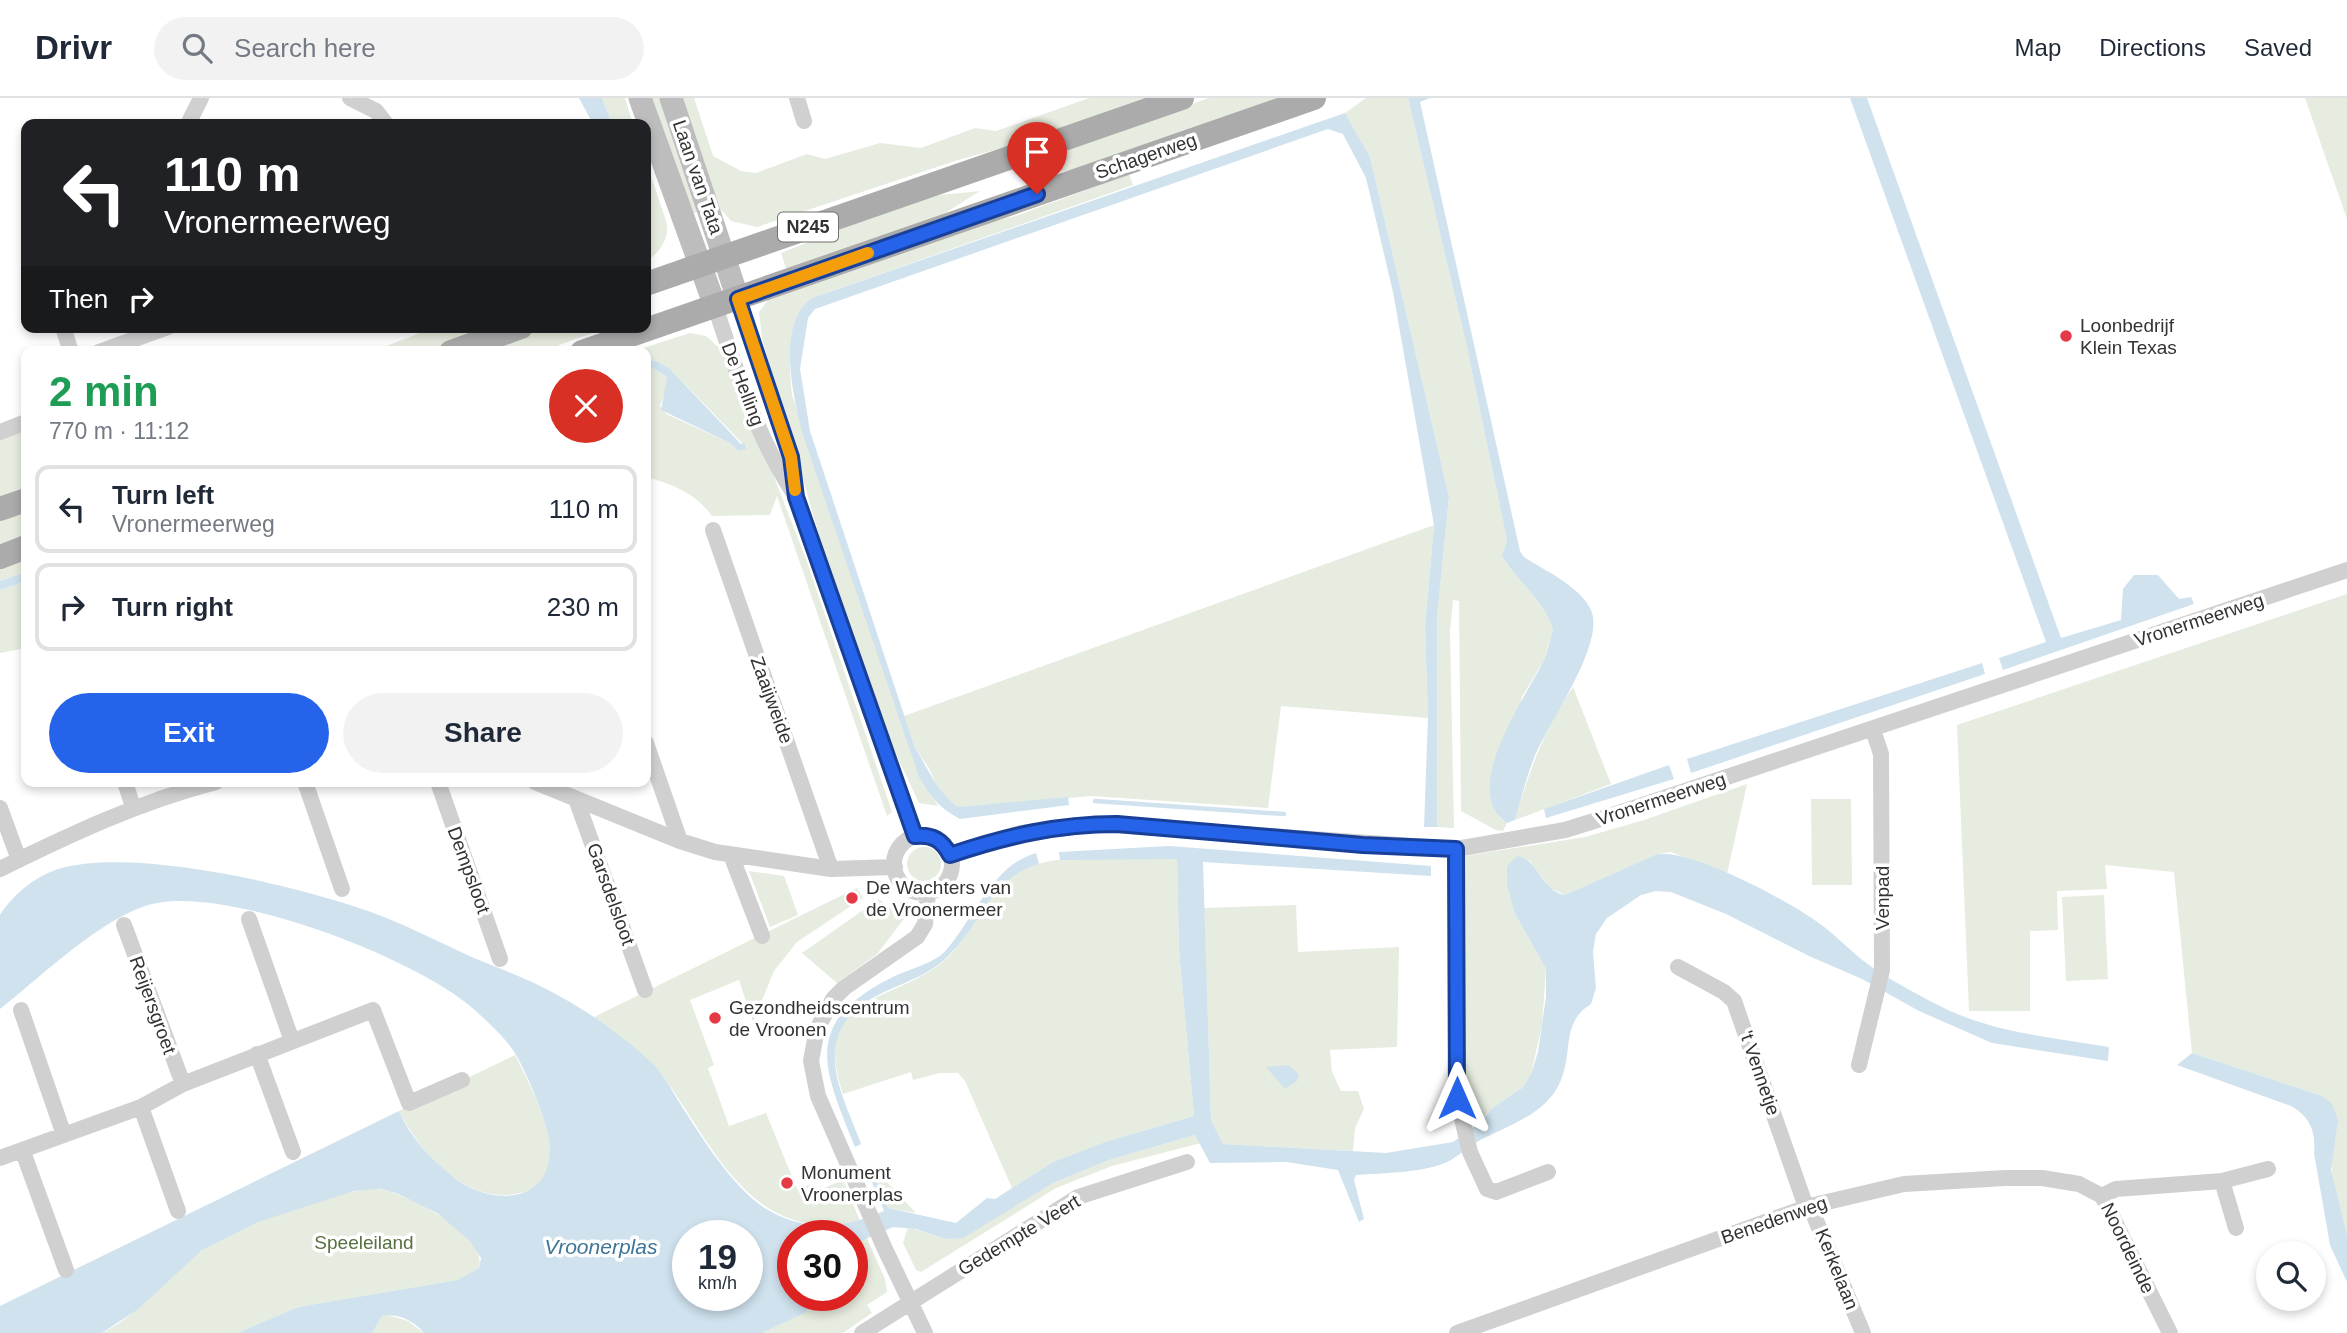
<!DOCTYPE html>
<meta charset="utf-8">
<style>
:root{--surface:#fff;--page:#f2f2f3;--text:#1f2937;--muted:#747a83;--line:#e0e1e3;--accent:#2563eb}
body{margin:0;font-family:Arial,sans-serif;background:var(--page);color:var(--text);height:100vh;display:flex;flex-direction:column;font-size:26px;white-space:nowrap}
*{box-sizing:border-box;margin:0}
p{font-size:23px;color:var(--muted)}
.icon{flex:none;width:38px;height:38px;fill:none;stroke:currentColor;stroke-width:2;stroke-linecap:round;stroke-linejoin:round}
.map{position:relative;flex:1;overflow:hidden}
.side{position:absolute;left:21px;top:248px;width:630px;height:441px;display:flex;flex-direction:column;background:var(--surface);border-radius:14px;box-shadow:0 4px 10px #0003}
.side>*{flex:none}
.hud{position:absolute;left:21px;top:21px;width:630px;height:214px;border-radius:14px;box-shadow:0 4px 10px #0003;background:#202124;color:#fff;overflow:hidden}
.controls{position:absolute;left:2256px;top:1143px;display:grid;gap:14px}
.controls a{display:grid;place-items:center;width:70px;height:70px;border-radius:50%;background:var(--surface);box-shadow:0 4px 10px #0003;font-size:35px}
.speed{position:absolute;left:672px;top:1122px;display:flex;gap:14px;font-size:35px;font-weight:700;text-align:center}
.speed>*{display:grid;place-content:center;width:91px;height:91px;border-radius:50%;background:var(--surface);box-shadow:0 4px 10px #0003;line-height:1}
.speed small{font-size:18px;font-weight:400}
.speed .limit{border:10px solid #d22;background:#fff;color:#111}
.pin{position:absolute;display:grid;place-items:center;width:60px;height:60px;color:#fff;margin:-72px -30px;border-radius:50% 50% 50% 0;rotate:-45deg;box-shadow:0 0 7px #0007}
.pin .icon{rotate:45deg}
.me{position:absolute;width:77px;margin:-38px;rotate:0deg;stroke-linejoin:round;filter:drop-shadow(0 0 5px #0008)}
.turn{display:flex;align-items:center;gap:24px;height:147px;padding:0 28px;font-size:32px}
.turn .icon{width:91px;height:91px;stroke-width:2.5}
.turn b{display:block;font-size:49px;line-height:60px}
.then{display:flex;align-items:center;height:66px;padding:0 28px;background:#0003;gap:14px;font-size:26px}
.round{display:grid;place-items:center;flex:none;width:74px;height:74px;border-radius:37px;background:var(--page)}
.head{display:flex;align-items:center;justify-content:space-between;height:119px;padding:0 28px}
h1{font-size:42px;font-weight:700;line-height:52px;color:#1e9e55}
.primary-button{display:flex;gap:14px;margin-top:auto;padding:14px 28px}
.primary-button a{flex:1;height:80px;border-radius:42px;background:var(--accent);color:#fff;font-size:28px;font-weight:700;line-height:80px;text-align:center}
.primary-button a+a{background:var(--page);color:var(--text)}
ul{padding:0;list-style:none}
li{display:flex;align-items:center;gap:21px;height:88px;margin:0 14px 10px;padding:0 14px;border:4px solid var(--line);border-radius:14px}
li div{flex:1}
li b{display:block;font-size:26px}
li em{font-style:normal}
header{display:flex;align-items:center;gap:42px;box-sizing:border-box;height:98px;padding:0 35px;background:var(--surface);border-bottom:2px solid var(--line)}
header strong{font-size:33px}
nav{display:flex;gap:38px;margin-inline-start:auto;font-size:24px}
.search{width:490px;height:63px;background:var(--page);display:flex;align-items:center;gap:18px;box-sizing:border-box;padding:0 24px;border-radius:38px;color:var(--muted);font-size:26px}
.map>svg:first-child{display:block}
.green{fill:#e6ecdf}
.water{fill:#cfe2ee;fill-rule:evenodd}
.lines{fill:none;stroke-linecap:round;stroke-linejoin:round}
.stream{stroke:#cfe2ee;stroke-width:4.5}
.street{stroke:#d0d0d0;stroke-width:16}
.secondary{stroke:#bdbdbd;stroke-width:23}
.primary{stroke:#ababab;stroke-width:24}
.route-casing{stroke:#184099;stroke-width:18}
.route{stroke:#2563eb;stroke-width:12}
.slow{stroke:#f59e0b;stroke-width:12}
.poi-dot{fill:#e63946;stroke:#fff;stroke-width:2.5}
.labels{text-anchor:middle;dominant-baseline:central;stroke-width:7;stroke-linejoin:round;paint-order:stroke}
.shield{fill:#fff;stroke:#707070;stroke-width:2}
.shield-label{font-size:18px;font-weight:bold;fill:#333}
.street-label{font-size:19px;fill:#333;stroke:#fff}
.poi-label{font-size:19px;fill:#333;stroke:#fff;text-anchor:start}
.park-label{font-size:19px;fill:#56703f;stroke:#fff}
.water-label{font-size:21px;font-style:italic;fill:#3f7597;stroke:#fff}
</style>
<header>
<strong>Drivr</strong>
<div class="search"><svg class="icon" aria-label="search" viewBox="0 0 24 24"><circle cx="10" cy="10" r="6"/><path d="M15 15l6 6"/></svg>Search here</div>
<nav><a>Map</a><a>Directions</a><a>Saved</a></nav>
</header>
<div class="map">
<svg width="2347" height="1235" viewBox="0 0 2347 1235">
<rect width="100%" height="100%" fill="#fff"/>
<!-- green -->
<path class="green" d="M602,0H625L633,26H612Z
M648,0H661L701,112L688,118Z
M682,0H694L713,58L741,73L756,75L807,56L825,61L880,45L921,50L975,30L996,33L1089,0H1154L1036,41L958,62L757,129L731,123L716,106Z
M1209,0H1286L1081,71L1027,77L1084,43Z
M1366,0H1408L1466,245L1507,442L1502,458C1517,484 1544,502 1553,531L1544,562L1522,599L1500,720L1507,725L1503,733L1496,732L1461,713L1459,503L1453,502L1450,533L1454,730L1437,729V520L1449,399L1370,59L1345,15Z
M2305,0H2347V121Z
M646,63L667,126C668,144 660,153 646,164Z
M1129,76L1133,87L812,200C788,225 788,264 792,297L919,678L938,708L919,705L890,643L828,468L762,240L759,214L770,199L968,129L1016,118Z
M980,93L931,124L788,176L781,155L921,99Z
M436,229H498L429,254H371Z
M544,229H609L540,254H474Z
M690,235L706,238L726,256L806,461L892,714L887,718L777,398L770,417L712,418C695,395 673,386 646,379V270H653L667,279L669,283L660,308L666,316L730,345L738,353L747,350L669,270L656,263L646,262V254H631Z
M26,331V394L0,403V341Z
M26,411V438L0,447V420Z
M1434,427L1425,528L1428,620L1281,608L1268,710L1092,698L958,709L940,696L929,670L915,650L904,618Z
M26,458V474L0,483V467Z
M26,483V550L0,555V492Z
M2347,496V1138C2341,1117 2333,1096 2332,1074C2330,1045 2347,1022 2322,998L2192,955L2174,774L2105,767L2107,791L2057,793L2058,832L2030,833V913H1969L1957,627Z
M1573,589L1611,686L1515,722C1529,674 1544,631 1573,589Z
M1747,686L1727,776L1671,754L1657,756L1565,797L1550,790L1529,762L1507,788L1514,814L1546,871L1542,927L1531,976L1522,990L1492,1010L1476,1028L1468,1014L1466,995L1465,758L1585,739L1644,722Z
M1811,701H1851L1852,787H1812Z
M907 766a17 17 0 1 1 34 0a17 17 0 1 1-34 0Z
M1177,761L1179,852L1194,1018L1105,1044L1053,1064L1012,1090L965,983L958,975H940L913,982L911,974L843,996C808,895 893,906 944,863C973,838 988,785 1023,771C1066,753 1131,760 1177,761Z
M749,773L784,778L798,817L770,829Z
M857,790L863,800L797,844L774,873L753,924L739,882L690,902L714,967L708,970L729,1028L766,1015L797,1091L809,1087L814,1094L843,1082L860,1123C752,1148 715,1050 663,978C645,954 616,938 594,919Z
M2104,797L2108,881L2066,883L2062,799Z
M879,801L904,821L877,856L837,885L802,855Z
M1296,807L1298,854L1399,849L1397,949L1330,952L1332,974L1341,993H1358L1364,1011L1355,1030L1353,1053L1223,1046L1211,1022L1204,810Z
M515,957C529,984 557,1038 550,1069C547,1081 536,1091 524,1094C468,1110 422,1057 399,1013Z
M1195,1037L1201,1045L1112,1068L1056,1090L921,1174L916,1172L903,1145L908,1129L945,1141L1053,1085L1109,1062Z
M883,1080L916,1115L888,1110L877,1082Z
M378,1091C405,1095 489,1136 479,1170L457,1182L298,1209L237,1235H102C142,1216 166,1177 201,1153C239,1126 332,1092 378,1091Z
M866,1138L885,1181L887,1194L867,1207L872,1215L843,1235H762L805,1215L821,1197H852V1147Z
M388,1217L408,1223L424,1235H372L382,1218Z"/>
<!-- water -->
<path class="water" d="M579,0H602L612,26H593Z
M1408,0H1430L1420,4L1520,453L1524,459C1545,473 1580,488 1591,512C1606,546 1547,626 1534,660C1526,680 1521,702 1515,722L1507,725C1458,692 1527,598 1544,562C1548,553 1550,541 1553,531C1544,502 1517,484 1502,458L1507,442L1466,245Z
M1850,0H1867L2061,540L2121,522L2123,491L2134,477H2158L2179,501L2191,499L2194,506L2003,572L1999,560L2046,544Z
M1345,15L1370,59L1449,399L1437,520V729H1424L1428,620L1425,528L1434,427L1393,194L1366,80L1343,36L1328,31L815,211L808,220L800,271L810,333L915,650C930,673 935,692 958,709L1068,699L1069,707L960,721C938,709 932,700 919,679L802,334C793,298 776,226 812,200Z
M646,262L656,263L669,270L741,346L744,345L747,351L738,353L730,345L661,312L667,279L653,270H646Z
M26,474V483L0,492V483Z
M1982,565L1985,576L1691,675L1687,661Z
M1669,667L1674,681L1546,720L1544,711Z
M1169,748L1431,768V778L1203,764L1211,1022L1223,1046L1386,1055L1453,1044L1482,1023L1492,1010L1522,990L1531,976L1538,954L1546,899V871L1514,814L1507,788V768L1517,758C1539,761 1541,793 1565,797L1657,756C1693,752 1785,801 1816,823C1835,836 1851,854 1869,867C1893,884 1922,899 1948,912C1998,935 2055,940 2109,949L2108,963L1992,945L1919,913L1862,881L1809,858L1726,816L1671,794L1656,793L1641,797L1607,820L1596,836L1593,854L1596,890L1591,906C1561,924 1573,954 1561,982C1548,1015 1510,1027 1482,1041C1471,1047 1461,1056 1451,1062C1429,1075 1382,1075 1356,1077L1354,1082L1364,1121L1359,1124L1338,1072L1286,1064L1210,1065L1195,1037L1109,1062L1053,1085L963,1140L945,1141L916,1131L893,1129L852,1147V1138H793V1197H821L805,1215L762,1235H424C414,1223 398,1215 382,1218L372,1235H237L298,1209L457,1182L479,1170L481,1160L470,1143L437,1115L398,1096L381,1091L354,1093L258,1124L202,1152L137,1212L102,1235H0V1208L399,1013C410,1039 430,1060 452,1078C486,1107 550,1109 550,1051C550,1028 526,972 513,952C504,939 489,925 477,914C420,861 233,790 157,805C107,814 40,880 0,911V817C13,796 38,776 62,770C137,750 295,787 368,813C404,826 439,844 474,860C503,872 534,883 561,899C592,916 625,940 651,964C664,976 672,993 681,1007C702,1040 734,1092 768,1112C807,1135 846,1130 884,1113L869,1077L874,1076L888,1110L956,1125L987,1100L995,1101L1053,1064L1105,1044L1194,1018L1179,852L1177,761L1060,762L1059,754ZM688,1138H747V1197H688Z
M1036,755L1039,766C987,781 982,829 944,862C911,892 855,891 838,938C826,973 850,1014 861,1046L855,1049C824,972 800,925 891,880C908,871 935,866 947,851C975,818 993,767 1036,755Z
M2192,955L2322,998L2332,1006L2338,1022L2331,1072L2347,1138V1184L2330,1147L2314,1055C2316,1033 2310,1019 2291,1008L2177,967Z
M1288,967L1299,976L1297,983L1285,991L1266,969Z"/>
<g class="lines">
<!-- stream -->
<path class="stream" d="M1095,703L1284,716"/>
<!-- street -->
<path class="street" d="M350,0L376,13L386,26
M797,0L804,23
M188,26L201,0
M738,201L791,359L796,399L915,739
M715,208C736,272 756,338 793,394
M63,229L71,254
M99,254L168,229
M0,334L26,324
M713,432L831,771
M646,645L680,743
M125,684L133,709
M305,684L342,791
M438,684L500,861
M535,684L680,743L715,754L831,771L895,769
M576,701L645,892
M0,710L19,762
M894 766a29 29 0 1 1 58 0a29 29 0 1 1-58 0Z
M1456,751L1457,1000L1470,1054L1487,1091L1496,1094L1548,1074
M731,757L762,838
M950,757L1021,735L1100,726L1456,751L1565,732L1610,718L2347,472
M0,771C71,736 139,704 216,684
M249,821L292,943
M124,827L183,986
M1678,869L1724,894L1734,903L1806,1109
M21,912L64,1037
M257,956L293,1054
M1859,967L1882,872L1881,656L1873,632
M141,1009L178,1113
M23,1054L66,1172
M0,1060L141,1009L183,986L373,912L409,1005L462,982
M2222,1083L2236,1130
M2102,1098L2116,1091L2222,1083L2268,1071
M1810,1108L1863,1235
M862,1235L1078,1099L1187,1064
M925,1235L884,1149L818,998L811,963L817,931L833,901L844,890L917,839L925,826L928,794
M1457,1235L1810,1108L1904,1086L2005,1080H2042L2079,1086L2102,1098L2170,1235"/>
<!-- secondary -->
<path class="secondary" d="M640,0L715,208
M671,0L738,201"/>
<!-- primary -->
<path class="primary" d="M646,186L1182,0
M451,254L521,229
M582,254L1314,0
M0,411L26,402
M0,459L26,449"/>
</g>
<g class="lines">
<!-- route casing -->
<g class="route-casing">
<path id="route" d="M1037,96L738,201L791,359L796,399L915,738C932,736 942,742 950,757C1006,738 1058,726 1117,726L1363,747L1456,751L1457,1000"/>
</g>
<!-- route -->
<use href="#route" class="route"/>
<!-- slow -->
<path class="slow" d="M795,392L791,359L738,201L868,155"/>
</g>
<!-- markers -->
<g class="poi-dot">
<circle cx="2066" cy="238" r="7"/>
<circle cx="852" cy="800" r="7"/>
<circle cx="715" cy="920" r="7"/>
<circle cx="787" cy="1085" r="7"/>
</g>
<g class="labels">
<!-- shield labels -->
<rect class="shield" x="778" y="114.5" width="60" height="29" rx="5"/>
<g class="shield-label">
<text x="808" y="129">N245</text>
</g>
<!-- street labels -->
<g class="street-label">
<text transform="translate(1146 58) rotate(-19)">Schagerweg</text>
<text transform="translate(698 79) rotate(71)">Laan van Tata</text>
<text transform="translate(743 286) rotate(69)">De Helling</text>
<text transform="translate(2199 522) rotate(-18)">Vronermeerweg</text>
<text transform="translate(772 602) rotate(70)">Zaaijweide</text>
<text transform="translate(1661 701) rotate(-18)">Vronermeerweg</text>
<text transform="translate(469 772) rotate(70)">Dempsloot</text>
<text transform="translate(611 796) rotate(70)">Garsdelsloot</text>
<text transform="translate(1882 800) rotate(-90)">Venpad</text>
<text transform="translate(153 907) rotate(70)">Reijersgroet</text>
<text transform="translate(1760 975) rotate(71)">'t Vennetje</text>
<text transform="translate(1774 1122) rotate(-19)">Benedenweg</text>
<text transform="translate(1019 1137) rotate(-31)">Gedempte Veert</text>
<text transform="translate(2128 1150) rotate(64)">Noordeinde</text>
<text transform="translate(1837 1171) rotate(68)">Kerkelaan</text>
</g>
<!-- poi labels -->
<g class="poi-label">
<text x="2080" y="227">Loonbedrijf<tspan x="2080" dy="22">Klein Texas</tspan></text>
<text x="866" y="789">De Wachters van<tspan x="866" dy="22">de Vroonermeer</tspan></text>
<text x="729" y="909">Gezondheidscentrum<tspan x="729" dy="22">de Vroonen</tspan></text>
<text x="801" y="1074">Monument<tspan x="801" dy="22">Vroonerplas</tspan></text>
</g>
<!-- park labels -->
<g class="park-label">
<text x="364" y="1144">Speeleiland</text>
</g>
<!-- water labels -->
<g class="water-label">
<text x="601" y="1148">Vroonerplas</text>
</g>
</g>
</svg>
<div class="controls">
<a><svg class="icon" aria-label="search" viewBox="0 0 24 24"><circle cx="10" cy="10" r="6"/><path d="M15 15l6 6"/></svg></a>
</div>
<div class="speed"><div>19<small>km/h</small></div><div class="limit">30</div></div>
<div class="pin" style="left:1037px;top:96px;background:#d93025"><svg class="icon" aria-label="arrive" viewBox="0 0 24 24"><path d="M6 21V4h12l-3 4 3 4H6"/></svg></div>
<svg class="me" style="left:1457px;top:1000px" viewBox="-20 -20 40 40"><path d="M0-17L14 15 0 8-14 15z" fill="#2563eb" stroke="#fff" stroke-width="4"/></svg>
<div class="hud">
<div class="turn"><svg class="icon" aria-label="left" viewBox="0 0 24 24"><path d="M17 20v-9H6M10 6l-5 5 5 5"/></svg><div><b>110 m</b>Vronermeerweg</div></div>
<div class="then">Then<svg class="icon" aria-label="right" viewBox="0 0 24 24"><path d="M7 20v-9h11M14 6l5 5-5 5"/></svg></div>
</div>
<section class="side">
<div class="head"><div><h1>2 min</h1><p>770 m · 11:12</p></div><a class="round" style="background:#d93025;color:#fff"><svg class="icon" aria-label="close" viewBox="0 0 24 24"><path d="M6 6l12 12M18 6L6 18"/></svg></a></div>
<ul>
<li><svg class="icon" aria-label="left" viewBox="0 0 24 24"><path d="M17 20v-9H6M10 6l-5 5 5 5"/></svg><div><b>Turn left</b><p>Vronermeerweg</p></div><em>110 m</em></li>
<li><svg class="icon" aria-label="right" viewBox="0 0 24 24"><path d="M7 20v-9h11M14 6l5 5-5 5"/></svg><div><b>Turn right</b></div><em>230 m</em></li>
</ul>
<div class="primary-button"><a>Exit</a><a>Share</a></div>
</section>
</div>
